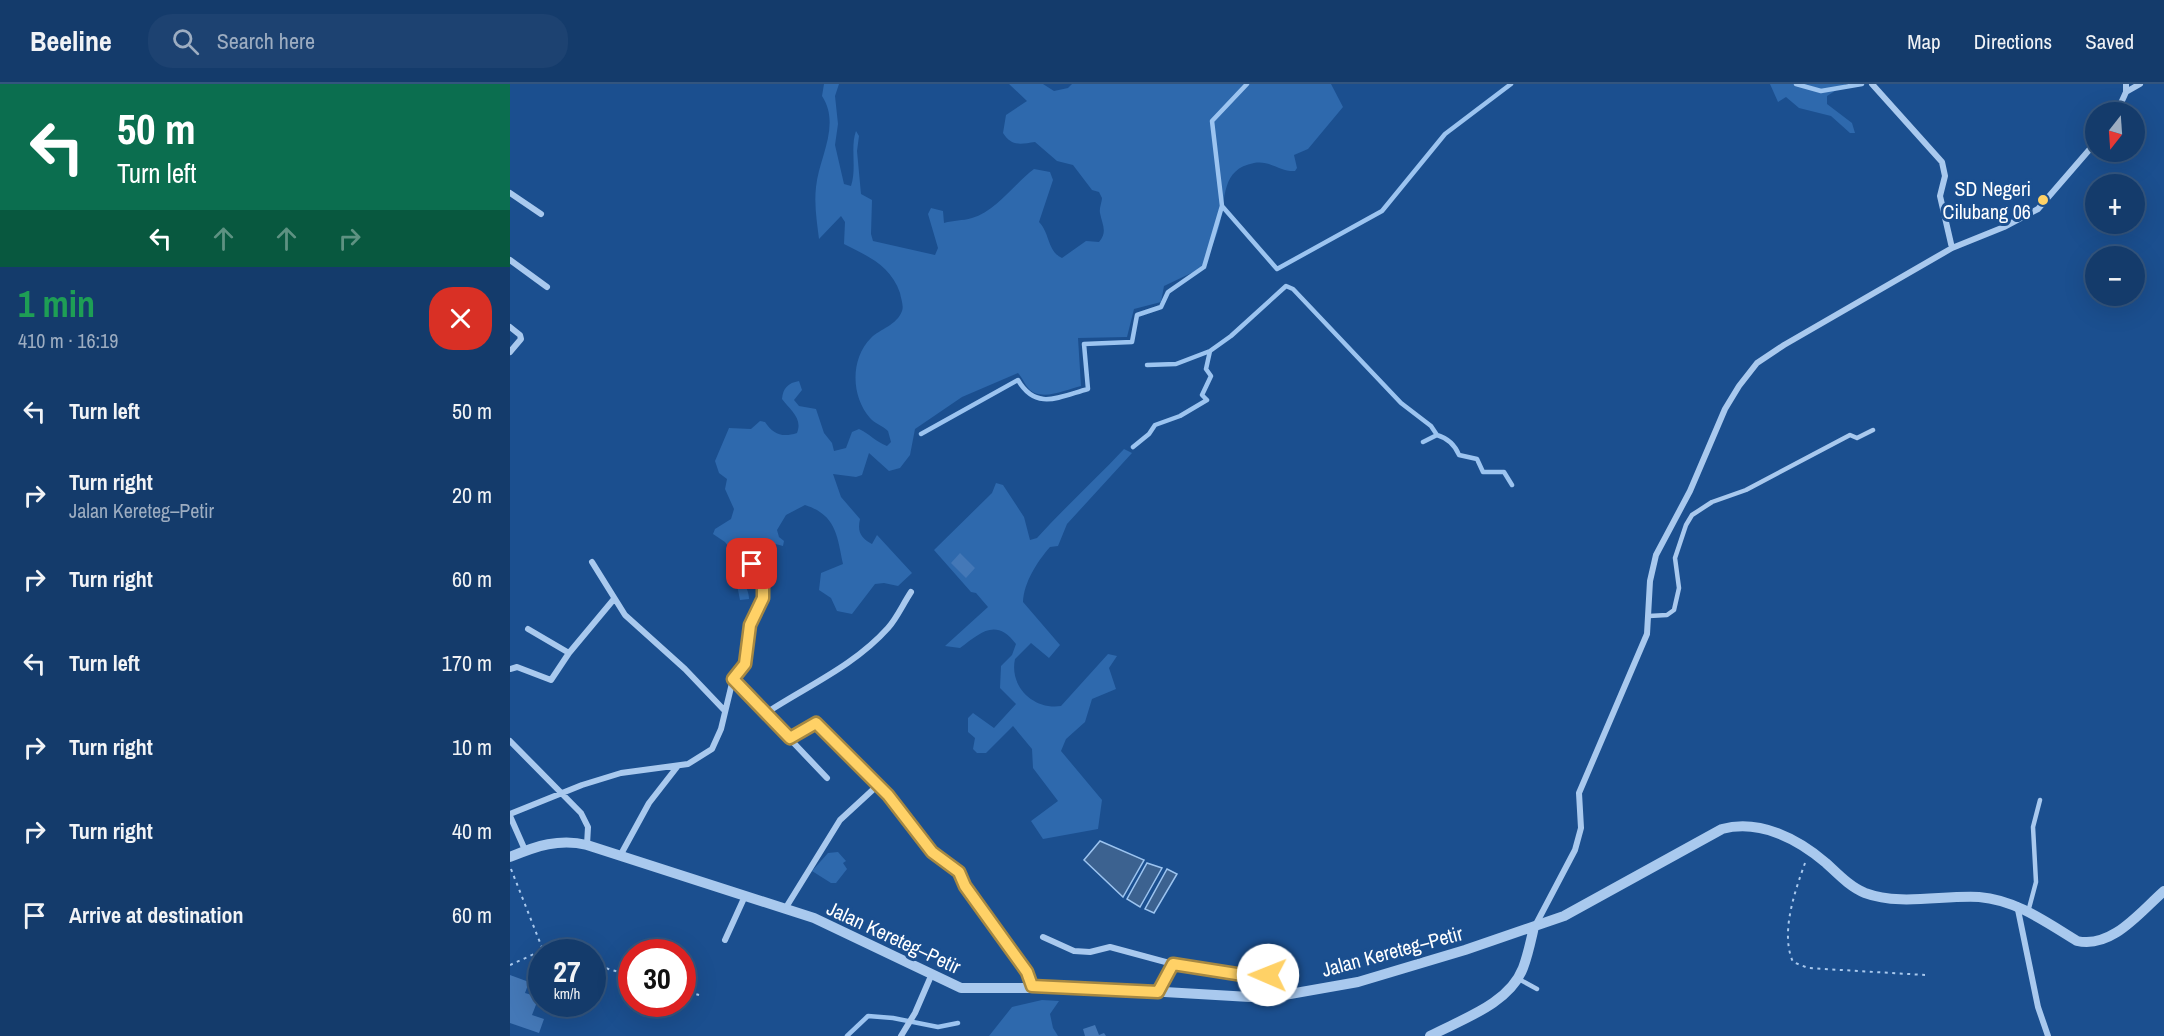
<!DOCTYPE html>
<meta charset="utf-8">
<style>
:root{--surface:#143b6b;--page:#1d4271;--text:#f1f3f6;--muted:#9dadc1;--line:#33557e}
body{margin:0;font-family:"Archivo Narrow",sans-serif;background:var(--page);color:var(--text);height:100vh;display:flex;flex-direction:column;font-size:22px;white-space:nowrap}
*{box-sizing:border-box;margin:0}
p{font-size:20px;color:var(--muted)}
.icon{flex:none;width:33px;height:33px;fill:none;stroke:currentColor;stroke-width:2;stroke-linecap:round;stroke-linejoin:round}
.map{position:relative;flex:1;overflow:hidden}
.drawer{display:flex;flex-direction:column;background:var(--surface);width:510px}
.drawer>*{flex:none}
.banner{background:#0b6e4f;color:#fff;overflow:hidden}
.needle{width:39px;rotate:197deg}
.fabs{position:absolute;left:1575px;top:18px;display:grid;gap:12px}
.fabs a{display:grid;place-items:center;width:60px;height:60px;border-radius:50%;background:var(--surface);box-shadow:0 6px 24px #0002,0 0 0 2px var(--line);font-size:30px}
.speed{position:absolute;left:18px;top:855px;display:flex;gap:12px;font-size:30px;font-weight:700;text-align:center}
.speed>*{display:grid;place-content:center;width:78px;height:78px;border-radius:50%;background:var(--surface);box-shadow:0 6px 24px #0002,0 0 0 2px var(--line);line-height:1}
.speed small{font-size:15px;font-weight:400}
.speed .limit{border:9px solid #d22;background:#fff;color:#111}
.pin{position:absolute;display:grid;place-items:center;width:51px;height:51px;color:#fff;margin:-26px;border-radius:12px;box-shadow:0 3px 9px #0006}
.me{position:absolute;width:66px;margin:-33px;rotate:271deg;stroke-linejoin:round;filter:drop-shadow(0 0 4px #0008)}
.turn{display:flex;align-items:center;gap:21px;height:126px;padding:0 18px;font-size:27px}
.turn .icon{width:78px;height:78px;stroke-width:2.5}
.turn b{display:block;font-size:42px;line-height:51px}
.lanes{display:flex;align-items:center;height:57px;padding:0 18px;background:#0003;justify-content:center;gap:30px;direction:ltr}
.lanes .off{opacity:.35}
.round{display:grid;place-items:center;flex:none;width:63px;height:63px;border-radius:24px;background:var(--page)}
.summary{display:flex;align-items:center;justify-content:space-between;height:102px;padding:0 18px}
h1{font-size:36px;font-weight:800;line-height:45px;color:#1e9e55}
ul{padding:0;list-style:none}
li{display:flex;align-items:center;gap:18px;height:84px;padding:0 18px}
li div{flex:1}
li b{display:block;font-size:22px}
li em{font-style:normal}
header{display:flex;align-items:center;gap:36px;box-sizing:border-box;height:84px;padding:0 30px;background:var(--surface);border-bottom:2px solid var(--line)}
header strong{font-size:28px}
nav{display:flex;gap:33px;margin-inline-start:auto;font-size:21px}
.search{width:420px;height:54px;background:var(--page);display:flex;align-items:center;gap:15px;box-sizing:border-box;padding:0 21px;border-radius:24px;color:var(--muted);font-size:22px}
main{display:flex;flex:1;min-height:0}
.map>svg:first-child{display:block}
.green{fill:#2e69ad}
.water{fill:#3c6290;stroke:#9cc4f0;stroke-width:1.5}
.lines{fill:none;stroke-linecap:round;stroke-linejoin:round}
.stream{stroke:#9cc4f0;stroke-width:4.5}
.building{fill:#4478b7}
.path{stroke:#a9c9ee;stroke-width:2;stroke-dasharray:3 4.5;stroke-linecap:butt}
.service{stroke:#a9c9ee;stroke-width:4.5}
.minor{stroke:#a9c9ee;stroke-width:6}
.tertiary{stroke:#a9c9ee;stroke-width:10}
.route-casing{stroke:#a68842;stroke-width:15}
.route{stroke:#ffd166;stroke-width:10}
.poi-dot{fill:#ffd166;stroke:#1b4f8f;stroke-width:2}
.labels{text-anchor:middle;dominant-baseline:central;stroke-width:6;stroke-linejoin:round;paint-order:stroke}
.poi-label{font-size:20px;fill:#fff;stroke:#1b4f8f;text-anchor:end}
.street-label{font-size:20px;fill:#fff;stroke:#1b4f8f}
</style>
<header>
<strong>Beeline</strong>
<div class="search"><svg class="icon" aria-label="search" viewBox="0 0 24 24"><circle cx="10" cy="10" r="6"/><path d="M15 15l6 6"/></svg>Search here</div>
<nav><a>Map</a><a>Directions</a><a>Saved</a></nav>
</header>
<main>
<section class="drawer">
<div class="banner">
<div class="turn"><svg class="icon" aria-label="left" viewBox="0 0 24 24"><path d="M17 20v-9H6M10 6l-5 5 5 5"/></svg><div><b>50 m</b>Turn left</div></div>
<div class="lanes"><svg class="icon" aria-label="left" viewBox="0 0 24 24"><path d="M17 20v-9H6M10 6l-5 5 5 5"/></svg><svg class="icon off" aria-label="ahead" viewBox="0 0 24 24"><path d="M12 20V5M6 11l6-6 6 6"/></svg><svg class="icon off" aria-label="ahead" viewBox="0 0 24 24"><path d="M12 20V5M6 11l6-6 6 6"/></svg><svg class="icon off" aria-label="right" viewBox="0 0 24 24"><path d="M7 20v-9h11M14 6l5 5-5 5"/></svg></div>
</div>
<div class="summary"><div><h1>1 min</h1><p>410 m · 16:19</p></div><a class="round" style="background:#d93025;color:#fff"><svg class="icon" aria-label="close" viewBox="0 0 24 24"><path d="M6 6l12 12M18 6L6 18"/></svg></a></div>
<ul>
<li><svg class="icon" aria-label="left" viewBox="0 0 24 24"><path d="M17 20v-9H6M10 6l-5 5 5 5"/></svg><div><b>Turn left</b></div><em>50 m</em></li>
<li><svg class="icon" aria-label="right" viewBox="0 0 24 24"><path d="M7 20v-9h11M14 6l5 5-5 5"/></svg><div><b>Turn right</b><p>Jalan Kereteg–Petir</p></div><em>20 m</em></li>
<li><svg class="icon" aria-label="right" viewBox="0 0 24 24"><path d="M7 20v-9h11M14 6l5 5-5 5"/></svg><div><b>Turn right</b></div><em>60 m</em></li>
<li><svg class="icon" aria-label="left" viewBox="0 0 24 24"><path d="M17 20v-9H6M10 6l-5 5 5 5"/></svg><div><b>Turn left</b></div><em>170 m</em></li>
<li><svg class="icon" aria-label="right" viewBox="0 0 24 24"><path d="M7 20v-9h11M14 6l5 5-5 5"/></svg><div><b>Turn right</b></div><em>10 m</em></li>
<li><svg class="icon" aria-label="right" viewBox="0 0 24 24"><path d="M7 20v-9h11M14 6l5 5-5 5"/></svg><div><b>Turn right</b></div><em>40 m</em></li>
<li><svg class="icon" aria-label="arrive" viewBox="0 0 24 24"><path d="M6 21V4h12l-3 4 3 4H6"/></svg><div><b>Arrive at destination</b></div><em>60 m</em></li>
</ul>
</section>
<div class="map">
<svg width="1654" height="952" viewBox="0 0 1654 952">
<rect width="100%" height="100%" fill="#1b4f8f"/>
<!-- green -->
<path class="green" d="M314,0H329L325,12L328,40L325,61L334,100L341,102C347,84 340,63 346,47L349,52L347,67L351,110L362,116L361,150L363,157L425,171L428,164L418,130L421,124L433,127L434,139C444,136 452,137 462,134C486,127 505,99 524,85L540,88L543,96L529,138C540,149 537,167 552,174L576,157L589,158C598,148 592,140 590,129C589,124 592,118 592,114L589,108L582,106L563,81L547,77L525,58C511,60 502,63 493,49L496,31L517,17L499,0H533L544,7L558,4L562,0H821L833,23L798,65L784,71L787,84L785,87C770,88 760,76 744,79C711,85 716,114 710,139C707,153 699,168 694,183L654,202L651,218L624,225L617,253L568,254L571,302C557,305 532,318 519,305C515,301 512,293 508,289L452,313L405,345L400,371L390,384L379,387L359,369L352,391L346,393L323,390L331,413L350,435C347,448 351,454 362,460L367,451L402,489L388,502L374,499L365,500L342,530L327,527L321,514L309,506L311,489L333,480C327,451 326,431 295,421L276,431L267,446L269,453L274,457L273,462L258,458C245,469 231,478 234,497C236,504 239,508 239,515L230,516L224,486L225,471L215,458L203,450L205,445L221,435L224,425L215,405L217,395L209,389L205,377L219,344L241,345L250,337L255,338C263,350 272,354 287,349C293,334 280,326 272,315C273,304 278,299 289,297L292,306L284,316L289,322L306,325L314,349L322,359L324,367L336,364L342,348L349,345C360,350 366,358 377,362L381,358L378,347C373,342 364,339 360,334C341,312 340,275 361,254C370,245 387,241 392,227C394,222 391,215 390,209C381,182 358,172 334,160L335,138L331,132L309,155C307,138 304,121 306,103C309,73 331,41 312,12Z
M1260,0H1336L1317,12V20L1342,39L1345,49H1340L1321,32L1289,24L1276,13L1268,18Z
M614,365L622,369L557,440L548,462L540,463C527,478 514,498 513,518L550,561L539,574L521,559L505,575C499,603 524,626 551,622L598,570L607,572L599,584L606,605L582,615L575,638L556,655L551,667L592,716L588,745L533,755L521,737L548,717L523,684L522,665L503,642L476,669H467L463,665L465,654L458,648V634L463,629L484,644L506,620L490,604L491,582L502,571L506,560C486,533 470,549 450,564L435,562L478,523L466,509L461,508L424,466L482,409L486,399L493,401L514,433L520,456L527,454C555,423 586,395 614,365Z
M328,768L336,777L333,779L337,785L326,799H321L302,787L318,769Z
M532,916L549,917L540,930L543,944L548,952H479L502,923Z"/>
<!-- water -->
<path class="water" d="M590,757L634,776L613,813L574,776Z
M637,779L652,784L630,823L617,815Z
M657,785L667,790L644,829L635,825Z"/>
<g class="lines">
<!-- stream -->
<path class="stream" d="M1286,0L1311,7L1352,0
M712,122L767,185L872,127L935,50L1001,0
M637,281L666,280L700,267L721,252L776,202L783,205L891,319L921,342L927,351
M411,350L508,296C526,327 549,313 578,305L574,260L622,258L627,231L651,223L658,208L694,183L712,122L702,37L737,0
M913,358L927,351C937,354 945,361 949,371L967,375L973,388H994L1002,401
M623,363L639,350L645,341L670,332L697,316L692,311L701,292L696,285L700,267
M337,952L358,932L383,934L428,943L448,939"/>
</g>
<!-- building -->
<path class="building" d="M450,469L465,484L456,494L441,479Z
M0,891L19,898L15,909L29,913L22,931L34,935L29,949L0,939Z
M47,920H58L53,929L44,924Z
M585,941L589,951L594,949L596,952H575L573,945Z"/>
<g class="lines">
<!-- path -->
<path class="path" d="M1295,779C1285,807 1270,849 1283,878L1298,884L1415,891
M1,785L33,866L42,868
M82,880L122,892
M0,881L33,866
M172,906L189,911"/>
<!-- service -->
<path class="service" d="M1139,532L1157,531L1164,526L1169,504L1165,474L1176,441L1182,431L1202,418L1236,406L1340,351L1347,354L1363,346
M1518,828L1526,798L1523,743L1530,716
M1007,894L1027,905"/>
<!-- minor -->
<path class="minor" d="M1362,0L1432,78L1435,92L1430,112L1442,164
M1616,8L1630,0
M1607,28L1616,8V0
M0,109L31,130
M0,176L37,203
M0,243L10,251L11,255L0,268
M82,478L115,531L175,585L215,627
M18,545L59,569
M0,585L7,583L41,596L59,569L104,515
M223,595L317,694
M256,629C297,602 344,582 378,544C387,534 393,520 401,508
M280,654L306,639L378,711L422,767L449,788L455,802C478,834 508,865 522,902
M0,657L71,729L78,743L77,761
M0,730L72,701L111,689L178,680L202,665L211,645L223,595L235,580L240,541L253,514V502L241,480
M0,732L15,766
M110,772L139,719L167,683
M1507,821L1528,923L1538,952
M275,825L330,736L368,701
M1025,842L1065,766L1071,744L1069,709L1137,550L1140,497L1146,471L1180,407L1215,325L1229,302L1247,279L1274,261L1442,164L1494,143L1528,125L1586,58
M533,853L564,867L580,868L600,863L663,880
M215,856L235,812
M649,908L663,880L733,891H758
M391,952L405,929L421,892"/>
<!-- tertiary -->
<path class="tertiary" d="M0,773C26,762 50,754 77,761L304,834L451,904H586L740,913H763L848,898L955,866L1054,832L1212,745C1250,735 1288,755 1316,779C1328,790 1340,803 1355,809C1390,822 1432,811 1469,813C1506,816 1536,838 1567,857C1602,865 1630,828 1654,807
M920,952C952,935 999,920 1013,884C1018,871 1021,856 1024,843"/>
</g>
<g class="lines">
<!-- route casing -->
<g class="route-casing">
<path id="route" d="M242,480L253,502V514L240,541L235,580L223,595L280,654L306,639L378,711L422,768L449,788L455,802L517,888L522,902L648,908L663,880L733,891H758"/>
</g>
<!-- route -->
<use href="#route" class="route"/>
</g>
<!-- markers -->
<circle class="poi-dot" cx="1533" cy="116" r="6"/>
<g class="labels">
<!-- poi labels -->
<g class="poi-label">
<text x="1521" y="104">SD Negeri<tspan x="1521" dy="23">Cilubang 06</tspan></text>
</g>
<!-- street labels -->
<g class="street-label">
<text transform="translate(384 853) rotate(25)">Jalan Kereteg–Petir</text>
<text transform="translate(882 867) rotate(-15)">Jalan Kereteg–Petir</text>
</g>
</g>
</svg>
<div class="fabs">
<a><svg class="needle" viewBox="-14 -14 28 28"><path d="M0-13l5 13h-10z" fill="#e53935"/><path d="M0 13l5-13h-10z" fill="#9dadc1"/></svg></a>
<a>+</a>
<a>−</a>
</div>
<div class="speed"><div>27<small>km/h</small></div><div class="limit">30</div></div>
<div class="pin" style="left:242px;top:480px;background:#d93025"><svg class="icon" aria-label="arrive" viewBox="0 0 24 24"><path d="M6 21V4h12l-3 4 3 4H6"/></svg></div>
<svg class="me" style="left:758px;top:891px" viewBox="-20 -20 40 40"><circle r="19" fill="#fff"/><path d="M0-13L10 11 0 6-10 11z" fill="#ffd166"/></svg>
</div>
</main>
